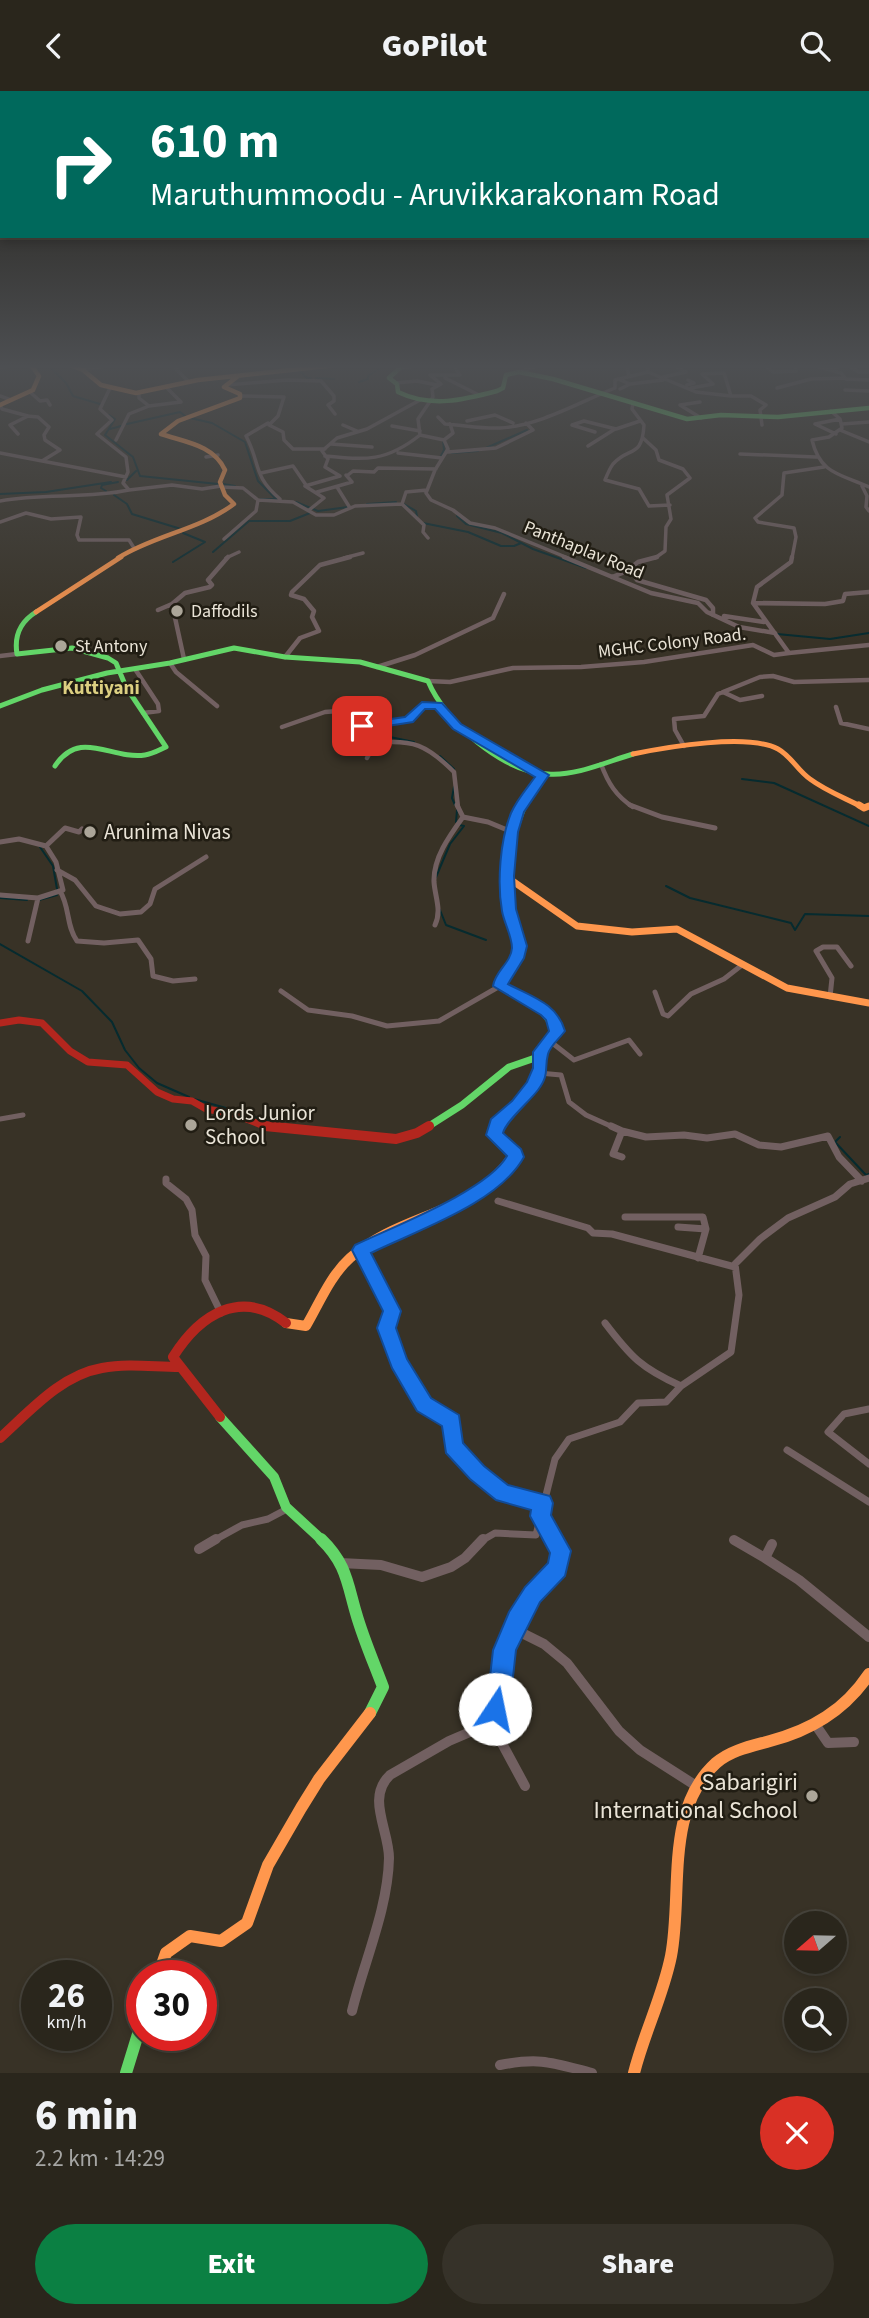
<!DOCTYPE html>
<meta charset="utf-8">
<style>
:root{--surface:#2a261c;--page:#363229;--text:#f1f3f6;--muted:#a5a5a3;--line:#46433b;--accent:#0b8043}
body{margin:0;font-family:"Source Sans 3",sans-serif;background:var(--page);color:var(--text);height:100vh;display:flex;flex-direction:column;font-size:26px;white-space:nowrap}
*{box-sizing:border-box;margin:0}
p{font-size:23px;color:var(--muted)}
.icon{flex:none;width:38px;height:38px;fill:none;stroke:currentColor;stroke-width:2;stroke-linecap:round;stroke-linejoin:round}
.map{position:relative;height:1982px;overflow:hidden}
.panel{display:flex;flex-direction:column;background:var(--surface);flex:1}
.panel>*{flex:none}
.hud{position:absolute;left:0px;top:0px;width:870px;height:147px;box-shadow:0 4px 10px #0003,0 0 0 2px var(--line);background:#00695c;color:#fff;overflow:hidden}
.needle{width:46px;rotate:250deg}
.tools{position:absolute;left:784px;top:1820px;display:grid;gap:14px}
.tools a{display:grid;place-items:center;width:63px;height:63px;border-radius:50%;background:var(--surface);box-shadow:0 4px 10px #0003,0 0 0 2px var(--line);font-size:35px}
.speed{position:absolute;left:21px;top:1869px;display:flex;gap:14px;font-size:35px;font-weight:700;text-align:center}
.speed>*{display:grid;place-content:center;width:91px;height:91px;border-radius:50%;background:var(--surface);box-shadow:0 4px 10px #0003,0 0 0 2px var(--line);line-height:1}
.speed small{font-size:18px;font-weight:400}
.speed .limit{border:10px solid #d22;background:#fff;color:#111}
.pin{position:absolute;display:grid;place-items:center;width:60px;height:60px;color:#fff;margin:-30px;border-radius:14px;box-shadow:0 4px 10px #0006}
.me{position:absolute;width:77px;margin:-38px;rotate:11deg;stroke-linejoin:round;filter:drop-shadow(0 0 5px #0008)}
.turn{display:flex;align-items:center;gap:24px;height:147px;padding:0 35px;font-size:32px}
.turn .icon{width:91px;height:91px;stroke-width:2.5}
.turn b{display:block;font-size:49px;line-height:60px}
.round{display:grid;place-items:center;flex:none;width:74px;height:74px;border-radius:37px;background:var(--page)}
.headline{display:flex;align-items:center;justify-content:space-between;height:119px;padding:0 35px}
h1{font-size:42px;font-weight:800;line-height:52px}
.cta{display:flex;gap:14px;margin-top:auto;padding:14px 35px}
.cta a{flex:1;height:80px;border-radius:42px;background:var(--accent);color:#fff;font-size:28px;font-weight:800;line-height:80px;text-align:center}
.cta a+a{background:var(--page);color:var(--text)}
header{display:flex;justify-content:space-between;align-items:center;height:91px;padding:0 35px;background:var(--surface);font-size:32px;font-weight:800}
.map>svg:first-child{display:block}
.lines{fill:none;stroke-linecap:round;stroke-linejoin:round}
.stream{stroke:#062b2f;stroke-width:2}
.street-far4{stroke:#726061;stroke-width:3.5}
.street-far3{stroke:#726061;stroke-width:4.5}
.street-far2{stroke:#726061;stroke-width:5}
.street-far1{stroke:#726061;stroke-width:7}
.street{stroke:#726061;stroke-width:10}
.fast-far4{stroke:#63d668;stroke-width:4.5}
.fast-far3{stroke:#63d668;stroke-width:5}
.fast-far2{stroke:#63d668;stroke-width:7}
.fast-far1{stroke:#63d668;stroke-width:10}
.fast{stroke:#63d668;stroke-width:12}
.slow-far4{stroke:#ff974d;stroke-width:4.5}
.slow-far3{stroke:#ff974d;stroke-width:5}
.slow-far2{stroke:#ff974d;stroke-width:7}
.slow-far1{stroke:#ff974d;stroke-width:10}
.slow{stroke:#ff974d;stroke-width:12}
.jam-far1{stroke:#b3261e;stroke-width:7}
.jam{stroke:#b3261e;stroke-width:10}
.route{fill:#1a73e8;stroke:#114b97;stroke-width:2}
.poi-dot{fill:#aca699;stroke:#211d13;stroke-width:2.5}
.labels{text-anchor:middle;dominant-baseline:central;stroke-width:5;stroke-linejoin:round;paint-order:stroke}
.far-street-label{font-size:18px;fill:#eae4d7;stroke:#211d13}
.far-poi-label{font-size:18px;fill:#eae4d7;stroke:#211d13;text-anchor:start}
.far-neighbourhood-label{font-size:19px;font-weight:bold;fill:#dccf81;stroke:#211d13}
.poi-label{font-size:21px;fill:#eae4d7;stroke:#211d13;text-anchor:start}
.near-poi-label{font-size:24px;fill:#eae4d7;stroke:#211d13;text-anchor:end}
</style>
<header><svg class="icon" aria-label="back" viewBox="0 0 24 24"><path d="M15 5l-7 7 7 7"/></svg>GoPilot<svg class="icon" aria-label="search" viewBox="0 0 24 24"><circle cx="10" cy="10" r="6"/><path d="M15 15l6 6"/></svg></header>
<div class="map">
<svg width="869" height="1982" viewBox="0 0 869 1982">
<rect width="100%" height="100%" fill="#383226"/>
<g class="lines">
<!-- stream -->
<path class="stream" d="M48,274L66,292L73,305L100,313
M506,275L510,274
M299,279L307,287H311
M316,287L334,288
M359,291L368,288V285L385,274
M109,324L115,328L105,344L133,366L140,385L218,393
M190,327L212,332L245,351L258,390L275,407
M127,333L180,321L185,325
M110,338L121,335
M486,357L527,339
M452,362L478,360
M440,367L444,359L443,349
M127,389L136,380
M223,393L235,395
M106,400L101,397L102,394L118,391
M0,403L46,401L111,391
M114,404L127,413L132,423L181,438
M261,408H277
M296,411L318,420L348,416
M402,412L416,420L417,426
M367,413L396,411
M457,425L466,433L502,442L533,458L586,477
M423,432L468,441L501,455H514L521,452
M213,461L249,430H290L310,422
M173,471L205,451L183,442
M777,543L830,548L869,542
M366,633L379,624
M361,636L356,639L374,638L385,645L414,651
M440,665L454,678
M742,688L774,692L869,735
M454,696L452,707L455,714
M456,731L457,719
M40,756L53,775L57,798
M436,786L450,753L464,735L459,734
M666,795L690,807L791,832L795,839L805,823L869,825
M0,807L27,809
M39,809L57,804
M440,819L446,834L486,849
M0,853L82,900L112,931L125,959L139,977L157,992L189,1006
M194,1008L233,1019
M241,1022L276,1032
M840,1046L835,1051L866,1084L869,1083"/>
<!-- street-far4 -->
<path class="street-far4" d="M181,274L176,278L189,291
M471,274H478
M765,274L773,281L796,280V275L807,274
M813,274L841,282L846,288L869,289
M847,274L859,281H868
M649,275L659,274
M0,276L32,274
M399,277L424,274
M83,279L111,274
M830,279L843,274
M519,281L540,274
M648,281L696,301L731,305
M724,282L731,305H751L766,314L760,319L762,334
M629,285L627,276L637,274
M663,286L686,281L672,274
M445,287L479,304
M618,288L630,293L620,298
M395,292L417,290L437,294
M630,293L663,289
M226,294L287,289L321,290L334,305V310L328,314L335,323
M687,294L694,292L688,289
M110,297L100,318L112,329L97,343L126,366L128,381L123,392L129,399L172,394L202,398L221,395
M691,297L713,293L702,283L724,282
M777,297L811,288L845,287
M845,299L869,300
M30,301L40,310L47,309L50,314
M0,305L11,309
M242,305L284,306L278,325L269,334L283,341L284,349L293,358H325
M700,311L680,314L701,327
M633,312L632,318L644,334C642,368 629,355 613,373C610,377 607,384 605,389L639,398L649,415L670,414
M0,314L2,318L28,325L10,334L18,343
M149,315L181,311L166,296
M831,320L840,328L842,337L829,346L812,349C820,383 840,383 869,396
M27,325L38,326L49,336L44,344L45,349L60,359L42,370
M438,326L445,333C463,334 482,338 500,337C539,335 580,311 615,297V289L648,281V274
M467,330L495,324L513,332
M268,332L246,345C261,373 252,384 280,408
M842,333L869,331
M343,334L357,340
M392,335L420,340
M840,339L869,351
M595,341L572,334L584,330L616,338L640,330
M836,343L815,333L840,328
M420,344L444,349L453,342L450,333
M420,344L418,328L433,306L432,298L441,293L430,284H460L453,274
M643,347L656,359L659,369L683,378L690,387L667,404L671,428L666,436L665,460L655,467
M116,349L129,323L149,315L139,307V302
M444,349L448,358L435,379L426,402L431,409L453,419L470,432L495,437L568,467
M331,353L372,356
M588,355L615,338
M448,361L496,357L533,339L526,332
M0,362L126,386
M398,362L442,367
M740,363L816,366
M325,365C366,369 386,371 420,344
M206,366L218,364
M261,382L293,375L306,394
M348,384L353,380L374,381L378,377L436,378
M862,395L867,405L866,416L869,420
M222,396L243,397L258,409
M337,396L350,417
M317,401L352,391L346,384
M258,409L293,411L316,424H334L355,415L402,413L406,401L427,399
M0,410C43,402 86,408 129,399
M402,413L424,434L423,441L428,447
M309,419L324,407L305,395L340,385L325,376L328,368L322,360L337,347L367,338L420,309
M0,431L26,422L51,428L81,426L77,444L79,449H129L134,457
M224,448L256,420L258,409
M226,467L239,461
M344,467L363,462
M792,467L796,446L794,437L758,431L755,427L782,404L784,382L824,376"/>
<!-- street-far3 -->
<path class="street-far3" d="M564,466L651,502L698,512L707,521L739,536L775,542
M625,481L633,483L637,489L706,509L713,517V524
M612,486L625,481L638,471L657,466
M753,512L825,513L843,510L845,503L869,501
M158,519L172,513
M724,525L764,531
M789,562L869,554
M0,565L17,563
M285,566L300,547L319,540L312,526L314,520L304,508L291,504L292,501L320,474L350,466
M184,568L172,513L185,502L210,496L212,494L208,489L228,466
M170,572L176,581L217,615
M377,576L415,564L493,527L504,503
M135,578L158,613L159,620L143,622
M428,590L450,591L513,577L581,576L644,571L753,554L774,564L789,562L753,512L757,496L791,471L792,466
M723,601L740,609L762,605
M836,616L841,632L869,638
M282,636L325,621L380,617V621L359,631L362,635L409,629L422,614H438
M684,655L675,639L674,628L704,625L718,603L760,586L773,585L794,591L869,589
M367,667L375,652C413,648 427,654 454,681L458,716
M601,673C608,692 616,705 633,716"/>
<!-- street-far2 -->
<path class="street-far2" d="M457,714L463,726
M630,714L662,726L715,737
M0,751L19,748L46,755L65,737L79,741L82,738
M57,779L75,789L96,815L120,823L141,821L150,813L155,798L206,766
M60,800C70,816 66,835 77,850L104,852L138,849L151,868L153,885L173,890L195,888
M0,804L38,807L63,799L56,771L46,755
M435,834C442,819 435,806 434,791C433,767 450,744 463,726L488,731L512,741
M28,850L38,807
M281,900L308,919L352,925L387,935L439,930L500,895
M655,901L663,923L668,925L691,903L724,888L742,874
M830,906L832,887L816,860L823,856H837L851,875
M551,951L574,969L629,949L640,963
M539,982L561,984L569,1011L586,1024L615,1037
M0,1028L23,1024"/>
<!-- street-far1 -->
<path class="street-far1" d="M611,1035L622,1040
M622,1066L613,1063L622,1040L646,1046L684,1044L707,1047L735,1043L759,1054L781,1056L828,1045L839,1066L862,1090
M166,1088V1092L186,1108L192,1119L195,1144L206,1165L205,1189L221,1222
M498,1110L588,1137L593,1142L612,1143L735,1176
M625,1126H703L706,1138L698,1167
M678,1136L706,1138
M361,1159L392,1220L386,1237L399,1271L424,1314L452,1331L453,1355L477,1381L503,1402L543,1412
M605,1232C631,1266 641,1277 681,1295
M869,1318L844,1323L828,1341L869,1373
M787,1359L869,1411
M541,1426L554,1450
M213,1450L242,1434L268,1428L287,1418
M481,1450L495,1442L536,1444L555,1368L569,1348L620,1331L638,1312L666,1311L681,1295L731,1261L739,1204L735,1173L760,1148L788,1127L835,1106L850,1093L869,1087"/>
<!-- street -->
<path class="street" d="M734,1449L765,1467
M772,1453L765,1467L799,1489L869,1546
M199,1458L216,1448
M340,1472L381,1474L422,1486L451,1476L465,1467L483,1448
M514,1538L544,1553L567,1572L619,1640L640,1659L698,1696
M491,1632L525,1695
M815,1633L828,1652L854,1651
M352,1920C364,1871 388,1818 389,1767C389,1739 366,1707 390,1684L449,1650L491,1632C502,1597 500,1558 519,1526C523,1518 528,1510 533,1503C550,1483 570,1477 554,1448
M500,1974C541,1966 553,1972 592,1982"/>
<!-- fast-far4 -->
<path class="fast-far4" d="M403,274L389,287L397,293L398,301C431,317 463,309 497,300L503,297L506,284L519,281L553,288L687,328L721,324L778,326L869,317"/>
<!-- fast-far3 -->
<path class="fast-far3" d="M36,521C20,531 14,545 17,563L72,557L108,567L116,572L126,596L166,656C159,659 153,663 145,664C111,669 80,637 55,675
M0,615L42,599L107,582L170,572L234,557L285,566L360,571L428,590C445,631 502,681 548,683C577,685 606,671 633,663
M523,716L542,684"/>
<!-- fast-far2 -->
<path class="fast-far2" d="M429,1035L462,1014L509,976L538,966L557,940L541,918L500,895L519,858C518,845 511,834 509,821C503,785 510,748 524,714"/>
<!-- fast-far1 -->
<path class="fast-far1" d="M220,1326L274,1386L286,1416L323,1450"/>
<!-- fast -->
<path class="fast" d="M321,1448C346,1472 347,1491 356,1522C363,1547 374,1572 383,1596L370,1622
M126,1982L142,1930"/>
<!-- slow-far4 -->
<path class="slow-far4" d="M70,274L83,279L101,294L136,302L198,289L337,274
M0,314L33,299L39,285L31,274
M118,467C155,444 199,439 234,413L225,404L220,391L225,379C214,354 185,351 161,343L178,330L240,307V303L224,296L237,286"/>
<!-- slow-far3 -->
<path class="slow-far3" d="M36,521L121,466
M633,663C667,656 748,642 778,658C791,665 798,680 810,688C826,700 845,707 862,716
M866,716L869,715"/>
<!-- slow-far2 -->
<path class="slow-far2" d="M859,714L864,717L869,715
M508,790L514,791L577,835L632,841L677,838L787,897L869,912
M498,1037C515,1012 542,999 538,966"/>
<!-- slow-far1 -->
<path class="slow-far1" d="M286,1232L306,1235C319,1213 330,1185 350,1167C402,1120 472,1127 515,1062L494,1044L499,1035"/>
<!-- slow -->
<path class="slow" d="M158,1885L166,1862L190,1845L221,1850L247,1832L268,1774L301,1717L319,1688L370,1622
M634,1982C644,1942 663,1905 671,1865C683,1803 664,1719 716,1672C731,1659 752,1655 770,1650C812,1639 845,1619 869,1583"/>
<!-- jam-far1 -->
<path class="jam-far1" d="M0,932L19,929L42,932L70,960L88,971L127,974L157,1001L173,1008L192,1010L206,1018L234,1023L264,1035L283,1037
M426,1037L429,1035"/>
<!-- jam -->
<path class="jam" d="M265,1035L396,1048L417,1042L429,1035
M220,1326L173,1266C200,1223 241,1197 286,1232
M0,1347C30,1320 61,1284 102,1277C128,1272 154,1276 179,1276"/>
</g>
<!-- sky -->
<linearGradient id="sky" x2="0" y2="1"><stop stop-color="#1f1c15"/><stop offset="0.5" stop-color="#4d4f52"/><stop offset="1" stop-color="#4d4f52" stop-opacity="0"/></linearGradient>
<rect width="869" height="551" fill="url(#sky)"/>
<!-- route -->
<path class="route" d="M422,611L442,612L461,633L549,684L524,721L518,741L514,785L516,818L527,855L524,867L508,893C532,906 557,912 565,940C560,947 550,955 548,963C544,978 550,983 538,999C529,1011 506,1030 503,1042L521,1058L524,1066C499,1112 418,1139 371,1162L401,1220L396,1237L407,1268L431,1307L459,1324L463,1352L484,1375L508,1394L550,1405L553,1412L551,1424L571,1460L565,1485L540,1511L516,1559L511,1604L504,1626L495,1630L487,1626L484,1618L488,1604L493,1559L509,1521L525,1496L548,1472L550,1462L530,1425L531,1419L496,1409L470,1388L446,1362L442,1335L417,1320L392,1277L377,1237L383,1220L352,1159L355,1154C392,1136 487,1100 507,1065L486,1044L491,1028L512,1010L527,991L533,977V961L549,940L546,929L541,924L493,895C495,880 511,872 512,857C512,845 504,832 502,820C497,792 500,749 511,722C516,710 527,697 535,686L453,638L435,618H425L413,631L362,639L356,635L362,632L405,626Z"/>
<!-- markers -->
<g class="poi-dot">
<circle cx="177" cy="520" r="7"/>
<circle cx="61" cy="555" r="7"/>
<circle cx="90" cy="741" r="7"/>
<circle cx="191" cy="1034" r="7"/>
<circle cx="812" cy="1705" r="7"/>
</g>
<g class="labels">
<!-- far-street labels -->
<g class="far-street-label">
<text transform="translate(584 459) rotate(22)">Panthaplav Road</text>
<text transform="translate(672 552) rotate(-7)">MGHC Colony Road.</text>
</g>
<!-- far-poi labels -->
<g class="far-poi-label">
<text x="191" y="520">Daffodils</text>
<text x="75" y="555">St Antony</text>
</g>
<!-- far-neighbourhood labels -->
<g class="far-neighbourhood-label">
<text x="101" y="597">Kuttiyani</text>
</g>
<!-- poi labels -->
<g class="poi-label">
<text x="104" y="741">Arunima Nivas</text>
<text x="205" y="1022">Lords Junior<tspan x="205" dy="24">School</tspan></text>
</g>
<!-- near-poi labels -->
<g class="near-poi-label">
<text x="798" y="1691">Sabarigiri<tspan x="798" dy="28">International School</tspan></text>
</g>
</g>
</svg>
<div class="tools">
<a><svg class="needle" viewBox="-14 -14 28 28"><path d="M0-13l5 13h-10z" fill="#e53935"/><path d="M0 13l5-13h-10z" fill="#a5a5a3"/></svg></a>
<a><svg class="icon" aria-label="search" viewBox="0 0 24 24"><circle cx="10" cy="10" r="6"/><path d="M15 15l6 6"/></svg></a>
</div>
<div class="speed"><div>26<small>km/h</small></div><div class="limit">30</div></div>
<div class="pin" style="left:362px;top:635px;background:#d93025"><svg class="icon" aria-label="arrive" viewBox="0 0 24 24"><path d="M6 21V4h12l-3 4 3 4H6"/></svg></div>
<svg class="me" style="left:495px;top:1618px" viewBox="-20 -20 40 40"><circle r="19" fill="#fff"/><path d="M0-13L10 11 0 6-10 11z" fill="#1a73e8"/></svg>
<div class="hud">
<div class="turn"><svg class="icon" aria-label="right" viewBox="0 0 24 24"><path d="M7 20v-9h11M14 6l5 5-5 5"/></svg><div><b>610 m</b>Maruthummoodu - Aruvikkarakonam Road</div></div>
</div>
</div>
<section class="panel">
<div class="headline"><div><h1>6 min</h1><p>2.2 km · 14:29</p></div><a class="round" style="background:#d93025;color:#fff"><svg class="icon" aria-label="close" viewBox="0 0 24 24"><path d="M6 6l12 12M18 6L6 18"/></svg></a></div>
<div class="cta"><a>Exit</a><a>Share</a></div>
</section>
